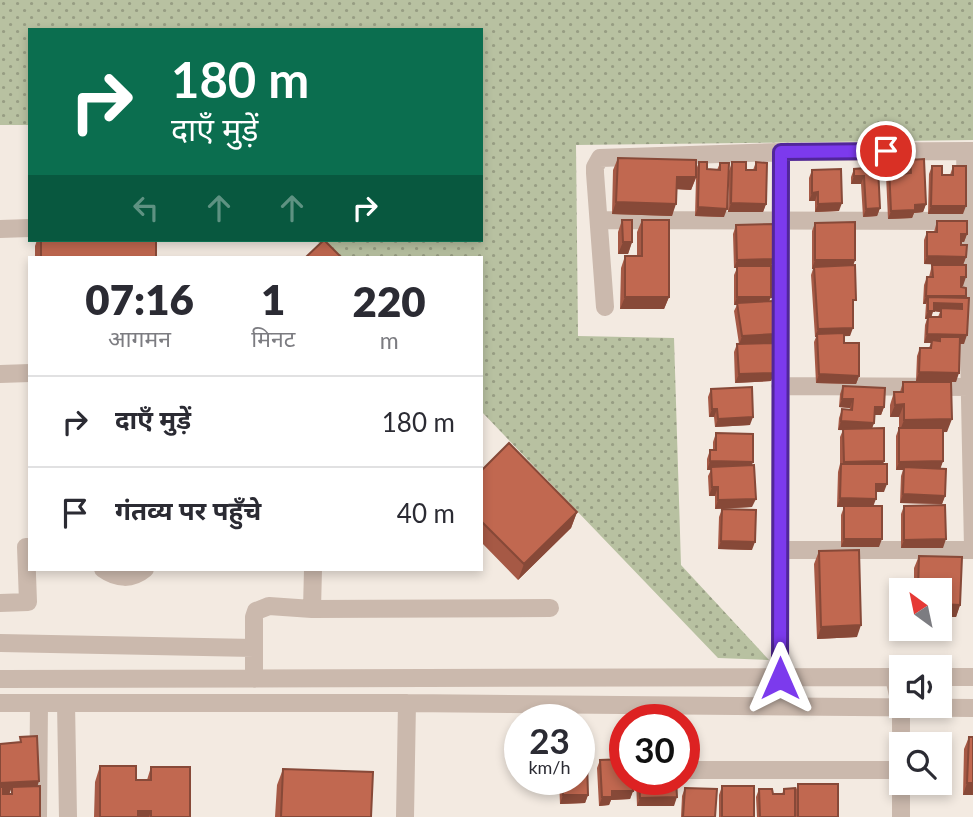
<!DOCTYPE html>
<html lang="hi">
<meta charset="utf-8">
<style>
:root{--surface:#fff;--page:#f2f2f3;--text:#2b2b33;--muted:#7c7c81;--line:#e1e1e2}
body{margin:0;font-family:Lato,"Noto Sans Devanagari",sans-serif;background:var(--page);color:var(--text);height:100vh;display:flex;flex-direction:column;font-size:26px;white-space:nowrap}
*{box-sizing:border-box;margin:0}
p{font-size:23px;color:var(--muted)}
.icon{flex:none;width:38px;height:38px;fill:none;stroke:currentColor;stroke-width:2;stroke-linecap:round;stroke-linejoin:round}
.map{position:relative;flex:1;overflow:hidden}
.details{position:absolute;left:28px;top:256px;width:455px;height:315px;display:flex;flex-direction:column;background:var(--surface);border-radius:0px;box-shadow:0 4px 10px #0003}
.details>*{flex:none}
.hud{position:absolute;left:28px;top:28px;width:455px;height:214px;border-radius:0px;box-shadow:0 4px 10px #0003;background:#0b6e4f;color:#fff;overflow:hidden}
.needle{width:46px;rotate:327deg}
.buttons{position:absolute;left:889px;top:578px;display:grid;gap:14px}
.buttons a{display:grid;place-items:center;width:63px;height:63px;border-radius:0px;background:var(--surface);box-shadow:0 4px 10px #0003;font-size:35px}
.speed{position:absolute;left:504px;top:704px;display:flex;gap:14px;font-size:35px;font-weight:700;text-align:center}
.speed>*{display:grid;place-content:center;width:91px;height:91px;border-radius:50%;background:var(--surface);box-shadow:0 4px 10px #0003;line-height:1}
.speed small{font-size:18px;font-weight:400}
.speed .limit{border:10px solid #d22;background:#fff;color:#111}
.pin{position:absolute;display:grid;place-items:center;width:60px;height:60px;color:#fff;margin:-30px;border:4px solid #fff;border-radius:50%;box-shadow:0 2px 7px #0007}
.me{position:absolute;width:77px;margin:-38px;rotate:0deg;stroke-linejoin:round;filter:drop-shadow(0 0 5px #0008)}
.turn{display:flex;align-items:center;gap:24px;height:147px;padding:0 28px;font-size:32px}
.turn .icon{width:91px;height:91px;stroke-width:2.5}
.turn b{display:block;font-size:49px;line-height:60px}
.lanes{display:flex;align-items:center;height:66px;padding:0 28px;background:#0003;justify-content:center;gap:35px;direction:ltr}
.lanes .off{opacity:.35}
.eta{display:flex;justify-content:space-evenly;align-items:center;height:119px;text-align:center}
.eta b{font-size:42px;font-weight:800;line-height:49px}
ul{padding:0;list-style:none}
li{display:flex;align-items:center;gap:21px;height:91px;padding:0 28px;border-top:2px solid var(--line)}
li div{flex:1}
li b{display:block;font-size:26px}
li em{font-style:normal}
.map>svg:first-child{display:block}
.park{fill:url(#park-dots)}
.lines{fill:none;stroke-linecap:round;stroke-linejoin:round}
.minor-tunnel{stroke:#cec5bd;stroke-width:18;stroke-dasharray:18 9;stroke-linecap:butt}
.minor{stroke:#cbb9ad;stroke-width:18}
.wall{fill:#a65945;fill-rule:evenodd}
.shaded-wall{fill:#874938}
.building{fill:#c16850;stroke:#874938;stroke-width:2}
.route-casing{stroke:#51269a;stroke-width:18}
.route{stroke:#7c3aed;stroke-width:12}
</style>
<div class="map">
<svg width="973" height="817" viewBox="0 0 973 817">
<defs>
<pattern id="park-dots" width="8" height="8" patternUnits="userSpaceOnUse" patternTransform="scale(1.75)"><rect width="8" height="8" fill="#b8c1a1"/><path d="M2 2h.1M6 6h.1" fill="none" stroke="#979d83" stroke-width="1.8" stroke-linecap="round"/></pattern>
</defs>
<rect width="100%" height="100%" fill="#f3eae1"/>
<!-- park -->
<path class="park" d="M0,0H973V140L576,145L578,336L674,338L681,565L769,660L718,658L481,411V257H333L316,240H481V30H30V125H0Z"/>
<g class="lines">
<!-- minor-tunnel -->
<path class="minor-tunnel" d="M901,730V744"/>
<!-- minor -->
<path class="minor" d="M965,151L973,548
M599,220L973,221
M0,229L30,228
M605,307L595,173V167L600,158L781,152L973,151
M0,374L30,373
M780,386L973,387
M780,550H973
M103,569C117,579 132,580 145,569
M0,603L28,602L26,547H30
M312,609L313,569
M0,643L254,648
M940,677H973
M780,678L781,152
M894,678L901,708V730
M0,679L901,677
M254,679V617L256,611L269,606L312,609L550,608
M0,703H407L973,708
M66,703L68,817
M689,770H901
M38,817L39,703
M405,817L407,703
M901,817V765"/>
</g>
<!-- wall -->
<path class="wall" d="M618,158L696,170L699,162L707,169L717,170L720,163L724,217L695,216L696,178L691,190L677,189L672,216L612,214L613,170Z
M910,160L926,204L923,212L914,213L912,218L888,219L886,175L889,167L903,174L907,173V168Z
M732,162L746,170H753L756,162L766,204L763,212H728L729,171Z
M932,166L942,175H950L953,166L963,214H928L929,174Z
M878,167L880,208L877,216L863,217L861,184H851V177L854,169Z
M812,170L839,211L815,212V201H809V178Z
M622,220L632,242L628,254H618V232Z
M642,220L669,297L664,309H620L621,268L625,256H637V232Z
M937,221L967,234L964,242H961V245L966,257L963,265L924,264V240L927,232H934Z
M815,223L855,260L853,266V308L850,336H844V343L859,376L856,384L816,383L814,342L816,337H815L811,275L813,269H812V231Z
M736,225L771,267V297L769,301L775,334L772,343L774,373L771,381L735,383L734,352L737,344H739L734,311L737,305H734V275L737,268H734L733,234Z
M37,240H156V257H35V246Z
M932,265L963,286H961L965,298L964,344H960L956,382H951L947,432H943V461L940,468L945,496L942,504L900,503L901,476L903,470H896V436L899,428V417H890V405L894,392H900L903,382H949L916,381L917,356L920,348H929L931,343H924L925,325L927,319H925L926,304H923L924,285L927,277H929ZM933,311L940,312L938,317H931Z
M843,386L884,407L881,415H875L874,423L872,428L884,461L883,464L884,492H876L873,506L879,547H841V515L844,507H837L838,472L840,464V437L843,430H838L839,418L842,409L849,410L850,408L839,407L840,394Z
M711,389L750,425L715,427L714,417H709L708,397Z
M716,433L753,462L751,465L752,507L715,509V496H709L708,476L711,470H707V459L710,450H713V442Z
M481,471L577,512L571,528L518,580L481,542Z
M904,506L943,548H901V514Z
M722,509L752,550L718,549L719,517Z
M819,551L857,637L817,639L814,564Z
M919,556L960,605L956,617H940V590H914V568Z
M969,737H973V795H963L964,749Z
M600,760L633,791L630,799L611,800L609,805L599,806L597,768Z
M100,766L136,780H147L151,767L190,817H94L95,782Z
M283,769L371,817H275L277,785Z
M559,779H579L588,795L585,803L560,804Z
M636,779H676L674,806H637Z
M798,784L838,817H757L756,797L759,789L773,794H782L784,789L795,792Z
M722,786L754,817H719V795Z
M685,788L715,817H681L682,796Z"/>
<!-- shaded-wall -->
<path class="shaded-wall" d="M854,176H864L861,184H851Z
M677,177H696L691,190L673,189Z
M818,192L815,201H809L812,193Z
M616,202L676,204L672,216L612,214Z
M731,203L766,204L763,212H728Z
M842,203L839,211L815,212L818,204Z
M926,204L923,212L914,213L912,218L888,219L891,211L915,205Z
M931,206H966L963,214H928Z
M698,207L727,209L724,217L695,216Z
M880,208L877,216L863,217L866,209Z
M961,234H967L964,242H958Z
M623,242H632L628,254H618Z
M927,256L966,257L963,265L924,264Z
M774,259L771,267L734,268L737,260Z
M815,260H855L852,268L812,269Z
M961,277H966L963,286H958Z
M926,296H966L959,312L941,308L940,312L933,311L931,319H925L928,311V297L926,304H923Z
M625,297H669L664,309H620Z
M737,297H771L767,305L737,303V305H734Z
M853,328L850,336L817,337V334L816,337H815L818,329Z
M775,334L772,343L739,345L742,336Z
M927,334L967,335L964,344L939,343L940,337L937,343L932,340L931,343H924Z
M919,372L959,373L956,382L916,381Z
M774,373L771,381L735,383L739,374Z
M819,374L859,376L856,384L816,383Z
M842,399H853L850,408L839,407Z
M904,404L899,417H890L895,405Z
M875,407H884L881,415H872Z
M712,409H717L714,417H709Z
M753,417L750,425L715,427L718,419Z
M952,419L947,432L899,433L904,420Z
M841,421L874,423L871,431L838,430Z
M710,461L753,462L750,470L711,467V470H707Z
M884,461L881,469L841,470L844,462Z
M943,461L940,470L904,467L903,470H896L899,462Z
M876,484H887L884,492H873Z
M712,487H718L715,496H709Z
M903,494L945,496L942,504L900,503Z
M840,498L876,499L873,507H837Z
M756,499L752,507L715,509L718,500Z
M577,512L571,528L518,580L524,564Z
M844,539H882L879,547H841Z
M946,539L943,548H901L904,540Z
M721,541L755,542L752,550L718,549Z
M940,604L960,605L956,617H940Z
M861,625L857,637L817,639L821,627Z
M39,781L35,794L12,787L9,795H0V783Z
M967,783H973V795H963Z
M612,791H633L630,799L611,800L609,805L599,806L602,797Z
M563,795H588L585,803L560,804Z
M677,797L674,806H637L640,798Z
M138,811H151L149,817H136Z"/>
<!-- building -->
<path class="building" d="M618,158L696,160V177H677L676,204L616,202Z
M924,159L926,204L915,205V210L891,211L889,167L902,166L903,174L911,173L910,160Z
M699,162H707V169L720,170V163H729L727,209L698,207Z
M732,162H746V170H756V162L767,163L766,204L731,203Z
M932,166H942V175H953V166H966V206H931Z
M878,167L880,208L866,209L864,176H854V169Z
M841,169L842,203L818,204V192L812,193V170Z
M622,220H632V242H623Z
M642,220H669V297H625V256H642Z
M937,221H967V234H961V245H967L966,257L927,256V232H937Z
M855,222V260H815V223Z
M774,224V259L737,260L736,225Z
M41,240H156V257H41Z
M324,240L341,257H306Z
M855,265L856,300H853V328L818,329L814,267Z
M932,265H966V277H961V287L966,288V296H926L927,277H933Z
M737,266H771V297H737Z
M928,297L969,298L967,335L927,334L928,317H941V308L962,309V304L934,303V311H928Z
M773,301L775,334L742,336L737,303Z
M844,333V343H859V376L819,374L817,334Z
M940,337H960L959,373L919,372L920,348H931L932,340L940,341Z
M773,343L774,373L739,374L737,344Z
M903,382H951L952,419L904,420V404L895,405L894,392H903Z
M843,386L885,388L884,407H875L874,423L841,421L842,409L852,410L853,399H842Z
M752,387L753,417L718,419L717,409H712L711,389Z
M884,428V461L844,462L843,429Z
M899,428H943V461L899,462Z
M716,433L753,434V462L710,461V450H716Z
M509,443L577,512L524,564L481,521V471Z
M841,464H887V484H876V499L840,498Z
M754,465L756,499L718,500V487H712L711,467Z
M904,467L946,469L945,496L903,494Z
M945,505L946,539L904,540V506Z
M844,506H882V539H844Z
M722,509L756,510L755,542L721,541Z
M859,550L861,625L821,627L819,551Z
M919,556L962,557L960,605L940,604V590H918Z
M37,736L39,781L0,783V744L21,742L20,737Z
M969,737H973V783H967Z
M625,759V779H632L633,791H612V797H602L600,760Z
M579,761H587L588,795H563L562,779H579Z
M100,766H136V780H151V767H190V817H151V811H138V817H100Z
M283,769L373,772L371,817H281Z
M639,779H676L677,797L640,798Z
M798,784H838V817H798Z
M40,786V817H0V787H3V794H12V787Z
M722,786H754V817H722Z
M685,788L717,789L715,817H683Z
M795,788V817H760L759,789H772L773,794H784V789Z"/>
<g class="lines">
<!-- route casing -->
<g class="route-casing">
<path id="route" d="M780,678L781,152L886,151"/>
</g>
<!-- route -->
<use href="#route" class="route"/>
</g>
</svg>
<div class="buttons">
<a><svg class="needle" viewBox="-14 -14 28 28"><path d="M0-13l5 13h-10z" fill="#e53935"/><path d="M0 13l5-13h-10z" fill="#7c7c81"/></svg></a>
<a><svg class="icon" aria-label="sound" viewBox="0 0 24 24"><path d="M4 9h4l5-4v14l-5-4H4zM17 9q2 3 0 6"/></svg></a>
<a><svg class="icon" aria-label="search" viewBox="0 0 24 24"><circle cx="10" cy="10" r="6"/><path d="M15 15l6 6"/></svg></a>
</div>
<div class="speed"><div>23<small>km/h</small></div><div class="limit">30</div></div>
<div class="pin" style="left:886px;top:151px;background:#d93025"><svg class="icon" aria-label="arrive" viewBox="0 0 24 24"><path d="M6 21V4h12l-3 4 3 4H6"/></svg></div>
<svg class="me" style="left:780px;top:678px" viewBox="-20 -20 40 40"><path d="M0-17L14 15 0 8-14 15z" fill="#7c3aed" stroke="#fff" stroke-width="4"/></svg>
<div class="hud">
<div class="turn"><svg class="icon" aria-label="right" viewBox="0 0 24 24"><path d="M7 20v-9h11M14 6l5 5-5 5"/></svg><div><b>180 m</b>दाएँ मुड़ें</div></div>
<div class="lanes"><svg class="icon off" aria-label="left" viewBox="0 0 24 24"><path d="M17 20v-9H6M10 6l-5 5 5 5"/></svg><svg class="icon off" aria-label="ahead" viewBox="0 0 24 24"><path d="M12 20V5M6 11l6-6 6 6"/></svg><svg class="icon off" aria-label="ahead" viewBox="0 0 24 24"><path d="M12 20V5M6 11l6-6 6 6"/></svg><svg class="icon" aria-label="right" viewBox="0 0 24 24"><path d="M7 20v-9h11M14 6l5 5-5 5"/></svg></div>
</div>
<section class="details">
<div class="eta">
<div><b>07:16</b><p>आगमन</p></div>
<div><b>1</b><p>मिनट</p></div>
<div><b>220</b><p>m</p></div>
</div>
<ul>
<li><svg class="icon" aria-label="right" viewBox="0 0 24 24"><path d="M7 20v-9h11M14 6l5 5-5 5"/></svg><div><b>दाएँ मुड़ें</b></div><em>180 m</em></li>
<li><svg class="icon" aria-label="arrive" viewBox="0 0 24 24"><path d="M6 21V4h12l-3 4 3 4H6"/></svg><div><b>गंतव्य पर पहुँचे</b></div><em>40 m</em></li>
</ul>
</section>
</div>
